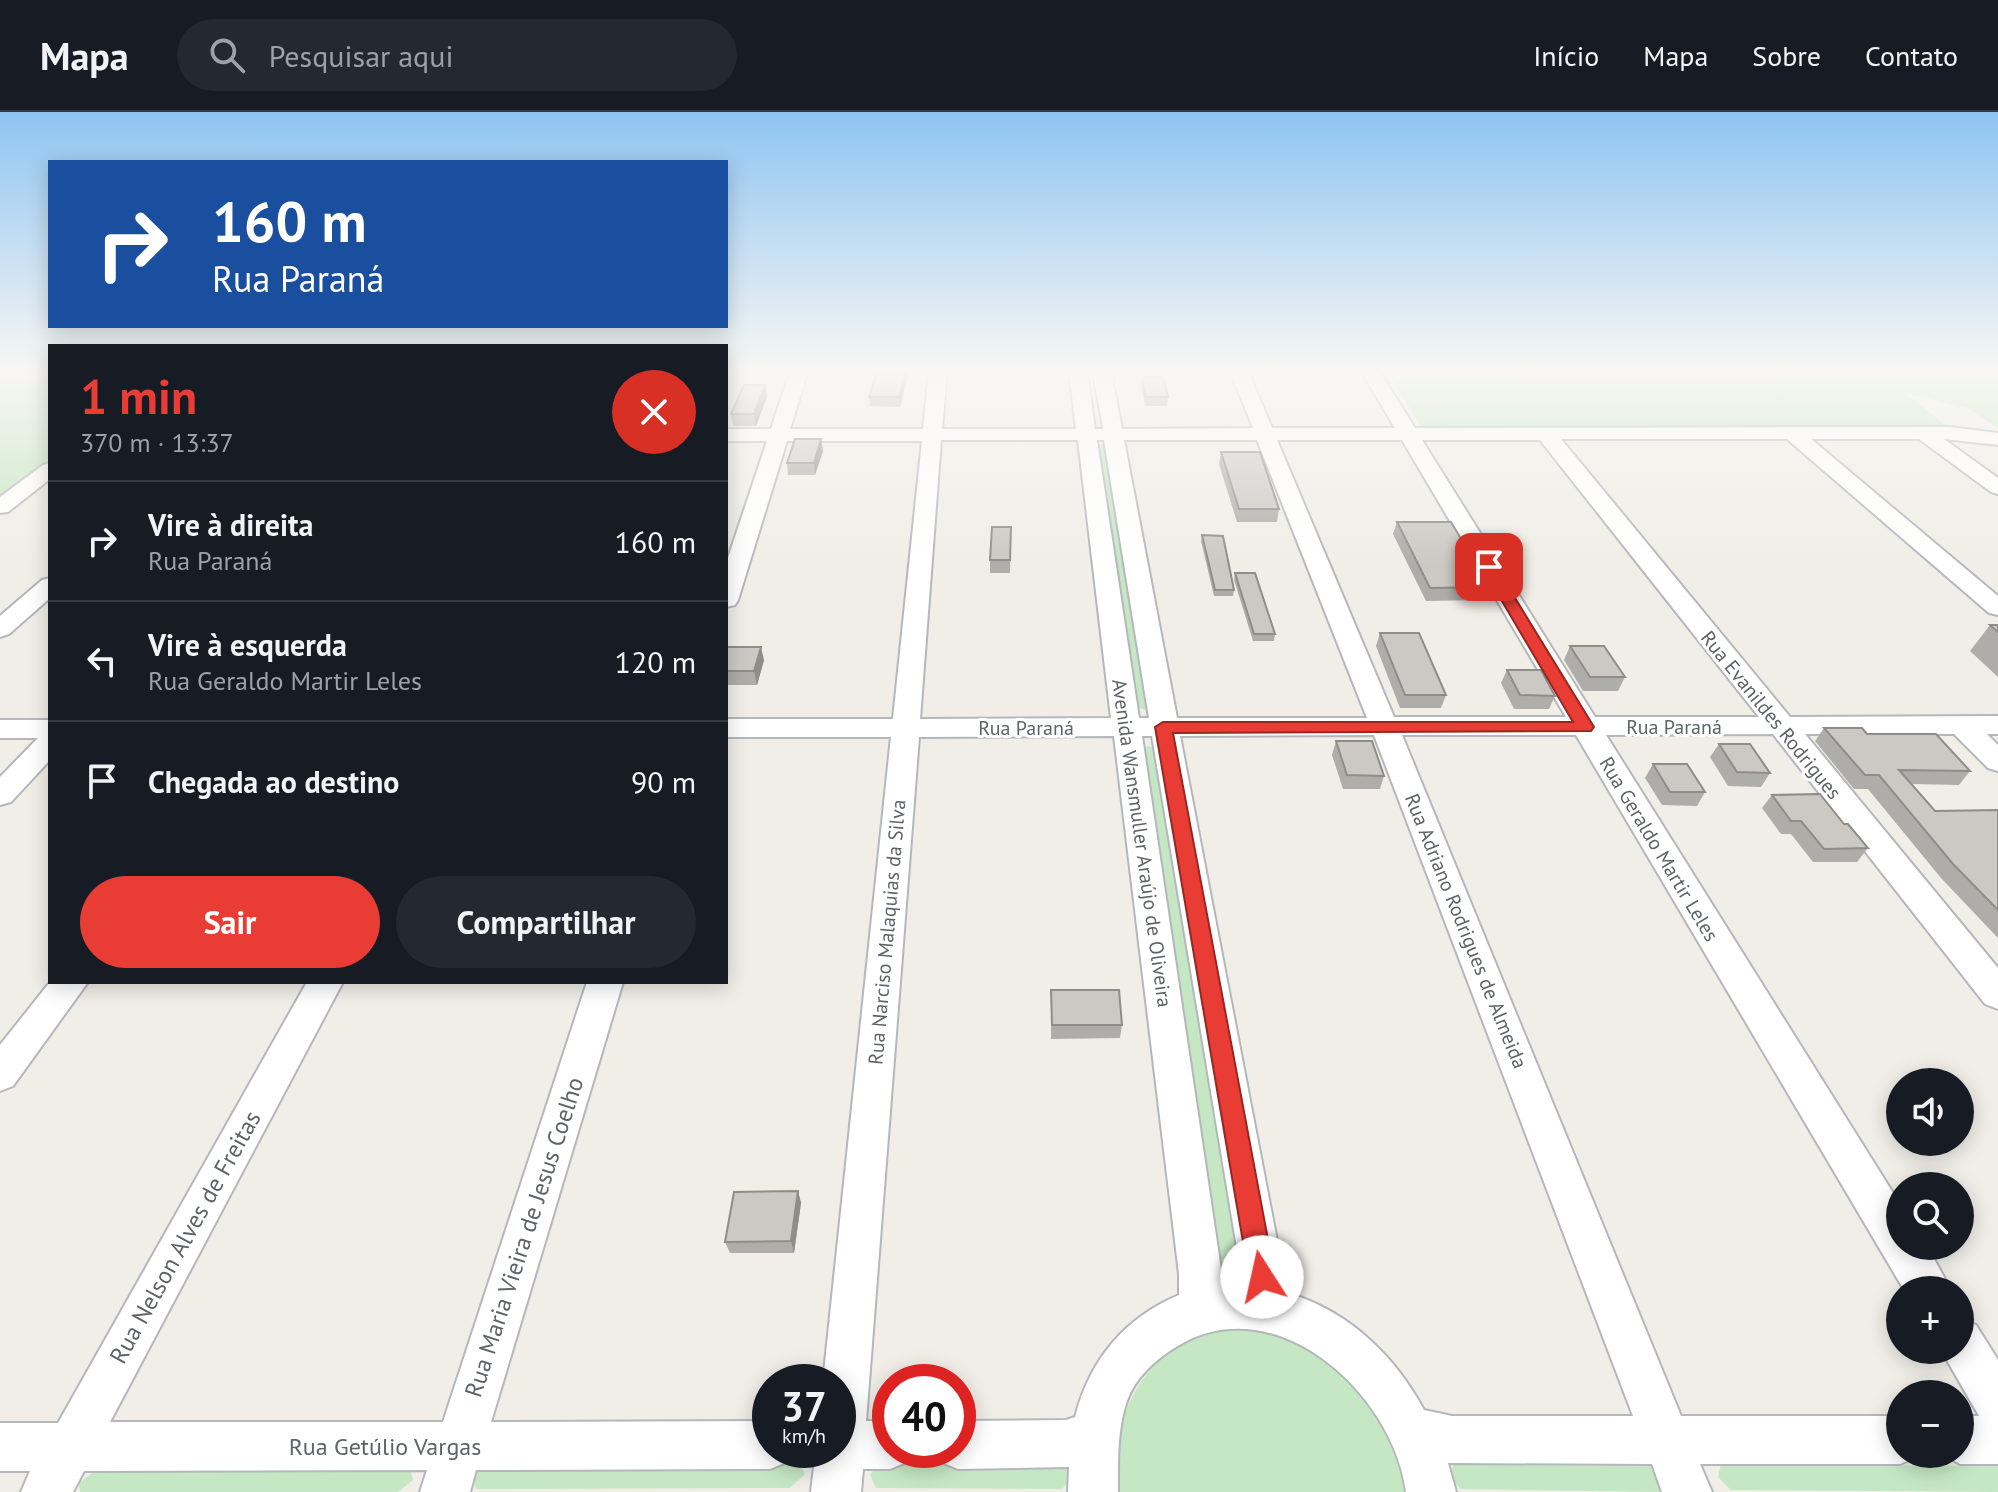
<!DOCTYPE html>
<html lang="pt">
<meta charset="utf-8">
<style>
:root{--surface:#171b24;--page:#242831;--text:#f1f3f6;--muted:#9ea1a6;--line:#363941;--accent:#e83c35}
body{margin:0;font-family:"PT Sans",sans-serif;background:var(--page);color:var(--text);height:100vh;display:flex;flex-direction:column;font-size:30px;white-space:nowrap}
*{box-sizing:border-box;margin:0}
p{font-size:26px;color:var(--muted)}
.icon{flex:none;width:44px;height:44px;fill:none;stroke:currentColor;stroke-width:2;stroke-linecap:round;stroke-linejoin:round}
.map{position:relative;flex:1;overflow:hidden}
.side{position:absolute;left:48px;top:232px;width:680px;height:640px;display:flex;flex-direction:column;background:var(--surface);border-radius:0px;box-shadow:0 4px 20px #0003}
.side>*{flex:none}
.top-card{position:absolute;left:48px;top:48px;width:680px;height:168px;border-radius:0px;box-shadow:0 4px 20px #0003;background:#1a4fa0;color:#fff;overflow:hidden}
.tools{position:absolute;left:1886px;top:956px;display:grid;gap:16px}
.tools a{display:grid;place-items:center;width:88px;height:88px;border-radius:50%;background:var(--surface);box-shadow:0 4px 20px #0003;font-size:40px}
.speed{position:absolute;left:752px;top:1252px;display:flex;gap:16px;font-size:40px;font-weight:700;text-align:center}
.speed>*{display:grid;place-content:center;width:104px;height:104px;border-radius:50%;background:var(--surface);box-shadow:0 4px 20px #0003;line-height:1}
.speed small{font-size:20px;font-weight:400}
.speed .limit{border:12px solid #d22;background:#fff;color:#111}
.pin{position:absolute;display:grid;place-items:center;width:68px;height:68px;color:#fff;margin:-34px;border-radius:16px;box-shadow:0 4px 12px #0006}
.me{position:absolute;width:88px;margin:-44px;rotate:350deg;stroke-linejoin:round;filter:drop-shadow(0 0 6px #0008)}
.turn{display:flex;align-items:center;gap:28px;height:168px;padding:0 32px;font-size:36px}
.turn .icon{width:104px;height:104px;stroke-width:2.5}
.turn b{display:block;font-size:56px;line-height:68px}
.round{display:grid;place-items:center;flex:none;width:84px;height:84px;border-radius:42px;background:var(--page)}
.head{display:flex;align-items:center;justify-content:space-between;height:136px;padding:0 32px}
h1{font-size:48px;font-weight:700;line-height:60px;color:var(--accent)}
.action{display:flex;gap:16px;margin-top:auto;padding:16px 32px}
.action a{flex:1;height:92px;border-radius:48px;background:var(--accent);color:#fff;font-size:32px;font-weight:700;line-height:92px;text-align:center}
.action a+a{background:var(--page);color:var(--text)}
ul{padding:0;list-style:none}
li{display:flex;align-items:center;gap:24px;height:120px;padding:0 32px;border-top:2px solid var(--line)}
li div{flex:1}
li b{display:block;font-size:30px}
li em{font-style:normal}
header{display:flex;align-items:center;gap:48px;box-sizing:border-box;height:112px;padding:0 40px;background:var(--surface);border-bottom:2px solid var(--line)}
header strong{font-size:38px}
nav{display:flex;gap:44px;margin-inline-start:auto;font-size:28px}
.search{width:560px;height:72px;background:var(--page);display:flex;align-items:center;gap:20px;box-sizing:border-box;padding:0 28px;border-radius:44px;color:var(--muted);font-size:30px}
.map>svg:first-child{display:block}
.green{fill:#c6e7c4}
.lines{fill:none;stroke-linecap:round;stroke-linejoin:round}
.minor-casing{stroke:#b4b7bb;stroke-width:4}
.minor{fill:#fff;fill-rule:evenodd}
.wall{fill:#afada9}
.shaded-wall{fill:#8f8d89}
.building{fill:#ccc9c4;stroke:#8f8d89;stroke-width:2}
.route{fill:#e83c35;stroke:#972722;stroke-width:2}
.labels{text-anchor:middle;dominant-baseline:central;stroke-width:6;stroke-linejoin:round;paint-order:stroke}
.street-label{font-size:20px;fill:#5e6367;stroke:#fff}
.near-street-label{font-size:24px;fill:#5e6367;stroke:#fff}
</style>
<header>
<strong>Mapa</strong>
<div class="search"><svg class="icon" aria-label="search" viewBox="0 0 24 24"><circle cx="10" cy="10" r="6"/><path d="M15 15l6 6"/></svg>Pesquisar aqui</div>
<nav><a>Início</a><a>Mapa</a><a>Sobre</a><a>Contato</a></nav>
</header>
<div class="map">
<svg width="1998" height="1380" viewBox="0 0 1998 1380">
<rect width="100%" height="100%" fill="#f0eee7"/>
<!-- green -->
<path class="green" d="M0,259H50V348L0,386Z
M1387,259H1998V316L1969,297L1903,280L1948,315L1422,316Z
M1102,332L1106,333L1150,593L1145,598L1136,594L1098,334Z
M1148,634L1155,636L1244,1171L1236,1182L1222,1172L1144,637Z
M1236,1214C1250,1216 1266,1216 1279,1221C1344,1243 1400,1311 1404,1380H1120C1105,1319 1138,1251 1193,1223C1206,1217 1223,1217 1236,1214Z
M797,1347L805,1362L790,1376L476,1377L472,1364L484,1352Z
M1065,1348L1075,1363L1062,1377L876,1376L870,1363L879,1351Z
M1454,1352L1650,1354L1665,1369L1659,1380L1460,1377L1449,1364Z
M1721,1352L1998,1354V1380L1731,1378L1718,1365Z
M409,1353L413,1368L398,1380H80L79,1371L95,1359Z"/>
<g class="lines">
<!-- minor casing -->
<g class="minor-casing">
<path id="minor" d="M790,259H808L790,317H923L929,259H947L942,317H1076L1069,259H1087L1095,317H1103L1093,259H1111L1122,317L1253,316L1230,259H1248L1272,316H1395L1361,259H1379L1415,316L1949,315L1998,321V333L1944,327L1998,366V382L1991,380L1919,327H1811L1998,484V503L1989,501L1787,327H1561L1790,605L1998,604V622H1987L1998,633V659L1988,656L1954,622H1805L1998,856V897L1985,892L1773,622L1606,623L1900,1092V1134H1927L1951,1178H1904L1576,623H1402L1681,1304H1900V1342H1918L1917,1345L1900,1352H1700L1712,1380H1662L1652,1352L1448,1351L1456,1380H1406C1393,1280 1273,1173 1176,1235C1156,1247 1135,1266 1127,1289C1117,1317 1118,1350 1118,1380H1068L1069,1355L958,1357L941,1350L936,1338H958V1309L1066,1308L1075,1305C1090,1248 1124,1206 1179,1183V1162L1114,624L919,625L866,1309H890V1338H912L907,1350L890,1357H863L861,1380H811L816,1338H838V1270H823L891,625H726V607H893L922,329H787L738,488L735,493L726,495V452L767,329H726V317H771ZM941,328H1078L1111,606L920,607ZM1097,328H1104L1149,606H1139ZM1124,328H1257L1367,606H1177ZM1277,328H1402L1566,605H1394ZM1422,328H1540L1759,605H1595ZM1374,623L1633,1304H1452L1424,1298C1396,1246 1352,1202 1294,1183L1283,1160L1180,624ZM1142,624H1152L1243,1172L1223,1171Z
M50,351V367L8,400L0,401V385L43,353Z
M50,466V486L9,522L0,525V504L42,468Z
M0,608H50V648L11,690L0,693V665L38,626H0Z
M50,870H88L13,974L0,979V933Z
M307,870H343L110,1310H443L587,870H623L491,1310L770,1309V1338H792L787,1350L770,1357L476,1358L470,1380H420L427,1358L84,1359L73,1380H21L30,1359H0V1311H58Z
M1960,1206L1976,1213L1998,1248V1352H1960L1942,1342H1960V1304H1979L1941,1238H1960Z"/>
</g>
<!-- minor -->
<use href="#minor" class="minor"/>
</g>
<!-- wall -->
<path class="wall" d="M908,263L900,295L870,294L869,285Z
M1142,265L1168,285L1167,294H1145L1141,274Z
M765,273L767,285L756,314H733L731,302Z
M821,327L823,339L815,363H788L787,351Z
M1221,340L1279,397L1277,410H1237L1219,352Z
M1397,410L1490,475L1485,488L1426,489L1393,422Z
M1011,415L1010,461H990V448Z
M1202,423L1234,478L1233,484H1214L1201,429Z
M1235,461L1275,522L1274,529H1253L1234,468Z
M1990,513H1998V565L1970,539Z
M1380,521L1446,583L1441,596H1400L1376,534Z
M1570,534L1625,565L1618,579H1583L1564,548Z
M726,535L764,548L757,573H726Z
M1507,558L1555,584L1549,597H1514L1501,571Z
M1824,616L1867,622L1970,659L1959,673L1911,672L1935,699L1998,698V826L1941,766L1868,677H1854L1815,629Z
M1336,629L1384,664L1380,677H1343L1332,643Z
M1719,632L1770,661L1761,675L1728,674L1710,645Z
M1653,652L1705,680L1697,694L1662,693L1645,666Z
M1772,683L1844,712L1868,736L1857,750H1813L1791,722H1781L1762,696Z
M1051,878L1122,913L1120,926L1051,927Z
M798,1079L801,1091L794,1141H730L725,1130Z"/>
<!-- shaded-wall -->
<path class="shaded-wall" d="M906,259H907L908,263L900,295L899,285Z
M765,273L767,285L756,314L754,302Z
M821,327L823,339L815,363L814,351Z
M761,535L764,548L757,573L754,559Z
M798,1079L801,1091L794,1141L791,1129Z"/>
<!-- building -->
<path class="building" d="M877,259H906L899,285H869Z
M1142,265H1163L1168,285H1146Z
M744,273H765L754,302H731Z
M795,327H821L814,351H787Z
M1221,340H1260L1279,397H1239Z
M1397,410H1451L1490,475L1430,476Z
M992,415H1011L1010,448H990Z
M1202,423L1223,424L1234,478H1215Z
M1235,461H1255L1275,522H1254Z
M1990,513H1998V520Z
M1380,521H1419L1446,583H1405Z
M1570,534H1604L1625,565H1590Z
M726,535H761L754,559H726Z
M1507,558H1541L1555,584L1520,583Z
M1824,616H1862L1867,622H1936L1970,659L1899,658L1935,699L1998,698V798L1953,752L1879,663H1865Z
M1336,629H1372L1384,664L1347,663Z
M1719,632H1750L1770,661L1737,660Z
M1653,652H1687L1705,680H1670Z
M1820,682L1844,712H1848L1868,736L1824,737L1801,709H1791L1772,683Z
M1051,878H1119L1122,913H1052Z
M798,1079L791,1129L725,1130L734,1080Z"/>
<!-- sky -->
<linearGradient id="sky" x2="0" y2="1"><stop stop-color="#8fc4f1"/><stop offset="0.57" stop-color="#f8f7f4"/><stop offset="1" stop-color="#f8f7f4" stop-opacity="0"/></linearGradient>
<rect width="1998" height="453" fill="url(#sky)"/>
<!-- route -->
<path class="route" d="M1489,451L1496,455L1594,615L1591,619L1173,621L1275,1165L1272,1174L1262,1178L1253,1174L1249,1165L1155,615L1163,610H1573L1482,455Z"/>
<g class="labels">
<!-- street labels -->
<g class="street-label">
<text transform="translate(1771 603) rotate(51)">Rua Evanildes Rodrigues</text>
<text x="1674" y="615">Rua Paraná</text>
<text x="1026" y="616">Rua Paraná</text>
<text transform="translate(1142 731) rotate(82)">Avenida Wansmuller Araújo de Oliveira</text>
<text transform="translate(1659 737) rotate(59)">Rua Geraldo Martir Leles</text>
<text transform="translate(1466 819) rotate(68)">Rua Adriano Rodrigues de Almeida</text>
<text transform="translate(887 820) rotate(-85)">Rua Narciso Malaquias da Silva</text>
</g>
<!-- near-street labels -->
<g class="near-street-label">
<text transform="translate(185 1125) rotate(-61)">Rua Nelson Alves de Freitas</text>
<text transform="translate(524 1125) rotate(-72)">Rua Maria Vieira de Jesus Coelho</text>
<text x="385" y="1334">Rua Getúlio Vargas</text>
</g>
</g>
</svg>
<div class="tools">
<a><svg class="icon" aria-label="sound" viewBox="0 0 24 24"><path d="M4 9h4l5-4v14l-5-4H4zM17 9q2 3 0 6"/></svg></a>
<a><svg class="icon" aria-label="search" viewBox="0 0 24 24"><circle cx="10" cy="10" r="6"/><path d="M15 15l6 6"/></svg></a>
<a>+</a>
<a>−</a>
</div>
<div class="speed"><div>37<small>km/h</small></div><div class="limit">40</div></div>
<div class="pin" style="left:1489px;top:455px;background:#d93025"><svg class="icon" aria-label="arrive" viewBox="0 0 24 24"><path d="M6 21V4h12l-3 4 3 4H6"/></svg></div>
<svg class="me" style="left:1262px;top:1165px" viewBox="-20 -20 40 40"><circle r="19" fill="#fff"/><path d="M0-13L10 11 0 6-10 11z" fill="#e83c35"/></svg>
<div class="top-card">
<div class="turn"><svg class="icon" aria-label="right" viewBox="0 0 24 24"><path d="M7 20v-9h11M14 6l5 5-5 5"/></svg><div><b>160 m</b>Rua Paraná</div></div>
</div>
<section class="side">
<div class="head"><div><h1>1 min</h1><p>370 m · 13:37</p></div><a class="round" style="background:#d93025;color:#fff"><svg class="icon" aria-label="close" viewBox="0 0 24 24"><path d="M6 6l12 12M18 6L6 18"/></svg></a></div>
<ul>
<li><svg class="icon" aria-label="right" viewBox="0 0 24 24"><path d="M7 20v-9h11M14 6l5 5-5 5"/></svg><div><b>Vire à direita</b><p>Rua Paraná</p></div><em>160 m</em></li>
<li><svg class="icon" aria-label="left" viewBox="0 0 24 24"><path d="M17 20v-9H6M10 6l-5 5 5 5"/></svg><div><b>Vire à esquerda</b><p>Rua Geraldo Martir Leles</p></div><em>120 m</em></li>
<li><svg class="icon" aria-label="arrive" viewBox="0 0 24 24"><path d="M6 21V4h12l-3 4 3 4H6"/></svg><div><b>Chegada ao destino</b></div><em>90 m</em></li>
</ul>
<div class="action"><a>Sair</a><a>Compartilhar</a></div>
</section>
</div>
